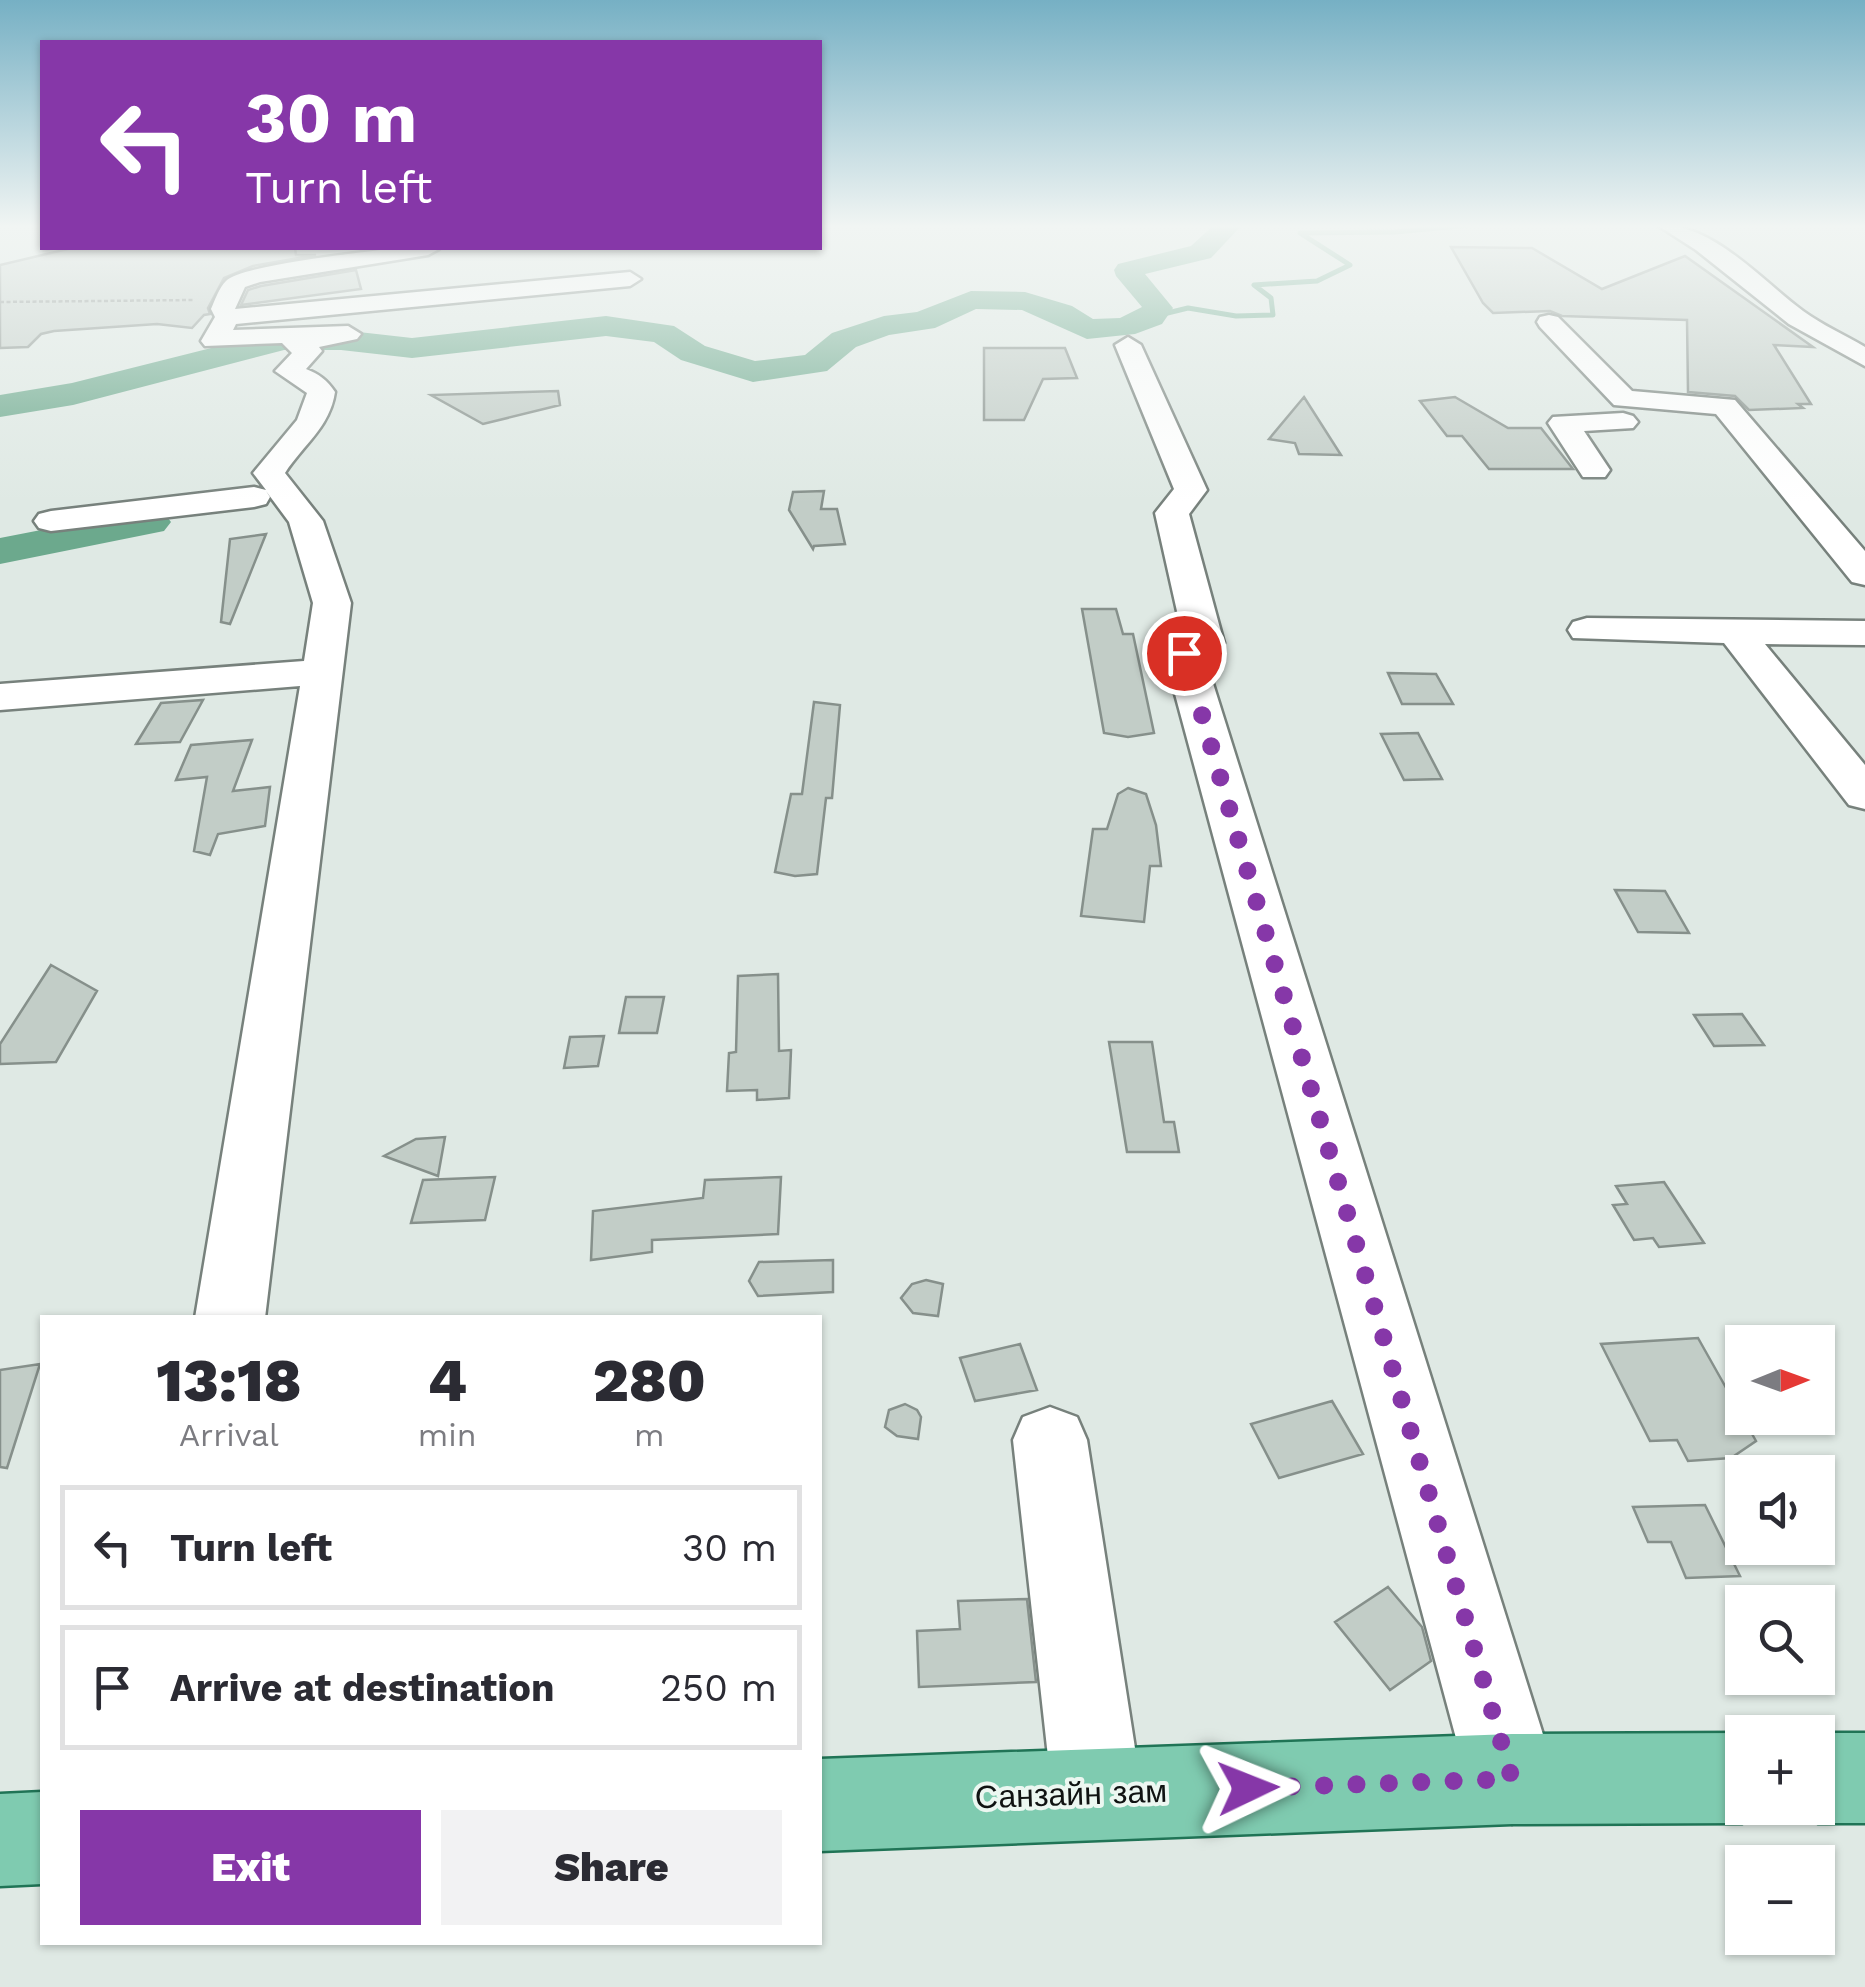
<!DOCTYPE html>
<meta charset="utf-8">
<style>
:root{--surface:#fff;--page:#f2f2f3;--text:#2b2b33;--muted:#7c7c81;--line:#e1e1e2;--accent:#8637a8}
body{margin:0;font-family:"Work Sans",sans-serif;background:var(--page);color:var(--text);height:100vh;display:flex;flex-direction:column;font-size:38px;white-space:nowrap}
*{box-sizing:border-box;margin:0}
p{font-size:32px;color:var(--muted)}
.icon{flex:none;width:55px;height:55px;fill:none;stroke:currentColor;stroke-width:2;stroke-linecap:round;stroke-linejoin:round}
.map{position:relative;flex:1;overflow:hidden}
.side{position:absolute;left:40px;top:1315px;width:782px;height:630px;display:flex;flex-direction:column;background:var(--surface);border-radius:0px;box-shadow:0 2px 8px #0004}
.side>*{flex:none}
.top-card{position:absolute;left:40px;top:40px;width:782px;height:210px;border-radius:0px;box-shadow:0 2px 8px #0004;background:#8637a8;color:#fff;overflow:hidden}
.needle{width:65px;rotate:89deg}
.buttons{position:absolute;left:1725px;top:1325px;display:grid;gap:20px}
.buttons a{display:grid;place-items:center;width:110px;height:110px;border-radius:0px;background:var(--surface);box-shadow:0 2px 8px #0004;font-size:50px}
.pin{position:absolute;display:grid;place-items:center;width:85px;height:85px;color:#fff;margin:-42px;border:5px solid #fff;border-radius:50%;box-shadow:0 2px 10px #0007}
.me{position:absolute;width:110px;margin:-55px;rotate:88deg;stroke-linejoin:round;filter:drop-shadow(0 0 8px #0008)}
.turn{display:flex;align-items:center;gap:35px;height:210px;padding:0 40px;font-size:45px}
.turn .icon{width:130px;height:130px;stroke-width:2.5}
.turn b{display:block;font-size:70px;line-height:85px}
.eta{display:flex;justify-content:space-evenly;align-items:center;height:170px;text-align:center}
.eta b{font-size:60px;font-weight:800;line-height:70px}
.primary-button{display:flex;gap:20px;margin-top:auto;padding:20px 40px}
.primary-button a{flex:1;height:115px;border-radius:0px;background:var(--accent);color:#fff;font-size:40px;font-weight:800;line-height:115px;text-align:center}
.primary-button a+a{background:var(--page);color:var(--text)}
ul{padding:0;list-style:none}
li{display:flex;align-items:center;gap:30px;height:125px;margin:0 20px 15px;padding:0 20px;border:5px solid var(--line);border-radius:0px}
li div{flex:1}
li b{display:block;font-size:38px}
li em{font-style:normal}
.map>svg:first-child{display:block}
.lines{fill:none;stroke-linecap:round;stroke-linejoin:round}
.stream{stroke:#6ca98d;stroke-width:5}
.river{fill:#6ca98d;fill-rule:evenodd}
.building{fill:#c2cdc7;stroke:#86908b;stroke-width:2.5}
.minor-casing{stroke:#77817c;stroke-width:5}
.major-casing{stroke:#207456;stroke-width:5}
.path{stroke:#838a87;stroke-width:2.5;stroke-dasharray:4 2.5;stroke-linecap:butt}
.minor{fill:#fff;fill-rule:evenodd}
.major{fill:#7fcbb0;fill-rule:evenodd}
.route{stroke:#8637a8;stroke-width:18;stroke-dasharray:0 32.4}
.labels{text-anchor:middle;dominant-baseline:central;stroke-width:8;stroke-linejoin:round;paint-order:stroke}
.near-street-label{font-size:32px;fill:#101312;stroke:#ecf7f1}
</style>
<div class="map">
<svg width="1865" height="1987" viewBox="0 0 1865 1987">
<rect width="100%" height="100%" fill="#dfe9e4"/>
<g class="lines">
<!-- stream -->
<path class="stream" d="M1151,317L1188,308L1236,316L1273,315L1271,298L1254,285L1317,281L1350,265L1300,233L1395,232L1470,225"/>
<!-- river -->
<path class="river" d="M1214,225H1242L1211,258L1145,274L1173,308L1162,324L1135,334L1087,339L1022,310L976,309L935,328L889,335L856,347L827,371L753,382L681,360L654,342L606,336L412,358L341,350H284L73,405L0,417V395L72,383L283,330H341L412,338L606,316L674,326L705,346L755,361L805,355L832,333L884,316L917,312L971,291L1025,292L1072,306L1093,319L1120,318L1142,307L1116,276L1114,270L1118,264L1191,246Z
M149,509L164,513L171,522L164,531L0,564V538Z"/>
</g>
<!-- building -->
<path class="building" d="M1451,247L1532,248L1602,289L1685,256L1813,347L1774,345L1811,404H1798L1803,408L1749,410L1735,396L1688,392L1687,320L1562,316L1550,311L1493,313L1483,303Z
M72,248H295L296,255H316L253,266L224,278L208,308L210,314L204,315L192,328L157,324L54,331L41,334L28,347L0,348V265Z
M356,270L361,289L241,305L248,290L261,286Z
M984,348H1065L1077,378L1043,379L1024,420H984Z
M558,391L560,405L483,424L431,395Z
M1304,397L1341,455L1299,454L1295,443L1269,439Z
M1455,397L1508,428H1541L1573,469H1489L1462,436H1447L1420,401Z
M824,491L821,509H837L845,544L814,546L813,549L789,510L793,492Z
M266,534L230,624L221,622L230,539Z
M1082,609H1116L1123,634H1133L1154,733L1128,737L1104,733Z
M1388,673L1436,674L1453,704H1402Z
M203,700L180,742L136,744L161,703Z
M814,702L840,705L832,798H826L817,874L795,876L775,872L791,794H802Z
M1418,733L1442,779L1404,780L1381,734Z
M252,740L233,791L270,787L265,826L218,834L210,855L194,851L207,777L176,780L191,745Z
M1128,788L1146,794L1156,825L1161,866H1150L1144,922L1081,916L1093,829H1107L1118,794Z
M1615,890L1665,891L1689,933L1638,932Z
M51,965L97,991L56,1062L0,1064V1044Z
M778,974L779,1051L791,1050L789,1098L757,1100V1090L727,1091L729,1053L736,1052L738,976Z
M626,997H664L657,1033H619Z
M1742,1014L1764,1045L1714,1046L1694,1015Z
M604,1036L598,1066L564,1068L570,1037Z
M1109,1042H1152L1164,1122H1174L1179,1152H1127Z
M445,1137L438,1176L384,1156L416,1139Z
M495,1177L485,1220L411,1223L423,1180Z
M781,1177L778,1234L652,1240V1252L591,1260L593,1211L703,1198L705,1180Z
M1664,1182L1704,1243L1659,1247L1653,1238L1634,1240L1613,1205L1627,1204L1616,1186Z
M833,1260V1292L758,1296L749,1281L759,1262Z
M926,1280L943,1284L938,1316L913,1313L901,1298L912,1284Z
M1698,1338L1756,1441L1731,1458L1688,1461L1677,1440L1650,1441L1601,1344Z
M1020,1344L1037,1390L975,1401L960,1358Z
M40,1364L7,1468L0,1467V1370Z
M1332,1401L1363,1454L1279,1478L1251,1424Z
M905,1404L917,1410L921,1417L918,1439L897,1436L885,1427L889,1410Z
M1705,1505L1740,1576L1686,1578L1671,1542H1648L1633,1507Z
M1388,1587L1422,1627L1431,1661L1390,1690L1335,1622Z
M1027,1599L1036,1682L919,1687L917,1631L960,1629L958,1601Z"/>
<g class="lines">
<!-- minor casing -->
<g class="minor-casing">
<path id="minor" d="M1657,225C1712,222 1761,280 1803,311C1822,325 1845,335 1865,347V366L1789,324L1696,250Z
M396,248L439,249L428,255L260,282L245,287L235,309L630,272L641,279L630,286L236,324L233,330L348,326L361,334L357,339L319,347L322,351L306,369C319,374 327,380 335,392C330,427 303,445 285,473L323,521L351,603L265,1318H195L300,686L0,710V684L304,661L313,603L289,522L266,491L270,497L266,504L254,507L51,531L39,528L34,521L39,514L51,511L254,487L266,490L253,473L297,420L307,393L275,371L292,353L282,343L205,346L201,341L215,317L211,309C215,300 219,288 226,281C240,265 367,252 396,248Z
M1549,315L1558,317L1632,391L1735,400L1865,551V585L1852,582L1716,414L1614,405L1540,327L1537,322L1540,317Z
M1128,337L1141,345L1207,490L1189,514L1224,643L1205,658L1557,1779L1544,1811L1512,1824L1480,1811L1467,1779L1164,653L1170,645L1183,638L1155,513L1174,489L1115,345Z
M1623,413L1633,416L1638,422L1633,428L1584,431L1610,470L1605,477H1583L1548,423L1553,417Z
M1587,618L1865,621V645L1765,644L1865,765V809L1849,805L1724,643L1573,638L1568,630L1573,622Z
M1050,1407L1077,1417L1087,1440L1142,1793L1129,1825L1097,1838L1065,1825L1052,1793L1013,1440L1023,1417Z"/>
</g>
<!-- major casing -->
<g class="major-casing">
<path id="major" d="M1742,1733V1808H1775L1742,1823L1512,1824L820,1851V1759L1512,1734Z
M1818,1733H1865V1823H1818L1786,1810L1818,1808Z
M42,1792V1884L0,1886V1794Z"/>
</g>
<!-- path -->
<path class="path" d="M0,302L194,300"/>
<!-- minor -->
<use href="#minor" class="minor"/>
<!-- major -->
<use href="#major" class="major"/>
</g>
<!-- sky -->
<linearGradient id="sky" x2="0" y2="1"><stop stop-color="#76b0c4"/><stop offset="0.45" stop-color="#f1f5f3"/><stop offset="1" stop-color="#f1f5f3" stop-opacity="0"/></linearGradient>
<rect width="1865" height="503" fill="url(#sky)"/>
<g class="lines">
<!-- route -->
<path class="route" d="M1184,653L1512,1779L1248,1788"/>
</g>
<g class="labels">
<!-- near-street labels -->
<g class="near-street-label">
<text transform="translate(1071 1794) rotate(-2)">Санзайн зам</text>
</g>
</g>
</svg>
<div class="buttons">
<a><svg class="needle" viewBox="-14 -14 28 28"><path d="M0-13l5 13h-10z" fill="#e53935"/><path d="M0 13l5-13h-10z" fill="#7c7c81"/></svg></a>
<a><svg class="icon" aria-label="sound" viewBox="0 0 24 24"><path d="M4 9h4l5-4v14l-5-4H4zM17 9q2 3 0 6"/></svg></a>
<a><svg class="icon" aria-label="search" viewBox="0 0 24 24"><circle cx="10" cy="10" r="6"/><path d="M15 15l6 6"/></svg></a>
<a>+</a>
<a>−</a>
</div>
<div class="pin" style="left:1184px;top:653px;background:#d93025"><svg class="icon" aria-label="arrive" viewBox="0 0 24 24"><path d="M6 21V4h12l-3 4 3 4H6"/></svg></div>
<svg class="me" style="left:1248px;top:1788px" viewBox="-20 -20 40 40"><path d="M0-17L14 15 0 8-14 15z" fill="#8637a8" stroke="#fff" stroke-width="4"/></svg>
<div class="top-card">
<div class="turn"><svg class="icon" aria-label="left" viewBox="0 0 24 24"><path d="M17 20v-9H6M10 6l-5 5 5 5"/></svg><div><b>30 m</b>Turn left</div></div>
</div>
<section class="side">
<div class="eta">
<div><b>13:18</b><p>Arrival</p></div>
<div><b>4</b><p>min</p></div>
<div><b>280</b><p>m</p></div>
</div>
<ul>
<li><svg class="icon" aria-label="left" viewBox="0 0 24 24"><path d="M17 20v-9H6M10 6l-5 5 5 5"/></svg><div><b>Turn left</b></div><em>30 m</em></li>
<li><svg class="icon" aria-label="arrive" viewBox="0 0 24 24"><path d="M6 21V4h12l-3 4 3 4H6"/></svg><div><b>Arrive at destination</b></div><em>250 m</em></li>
</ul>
<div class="primary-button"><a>Exit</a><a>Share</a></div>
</section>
</div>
